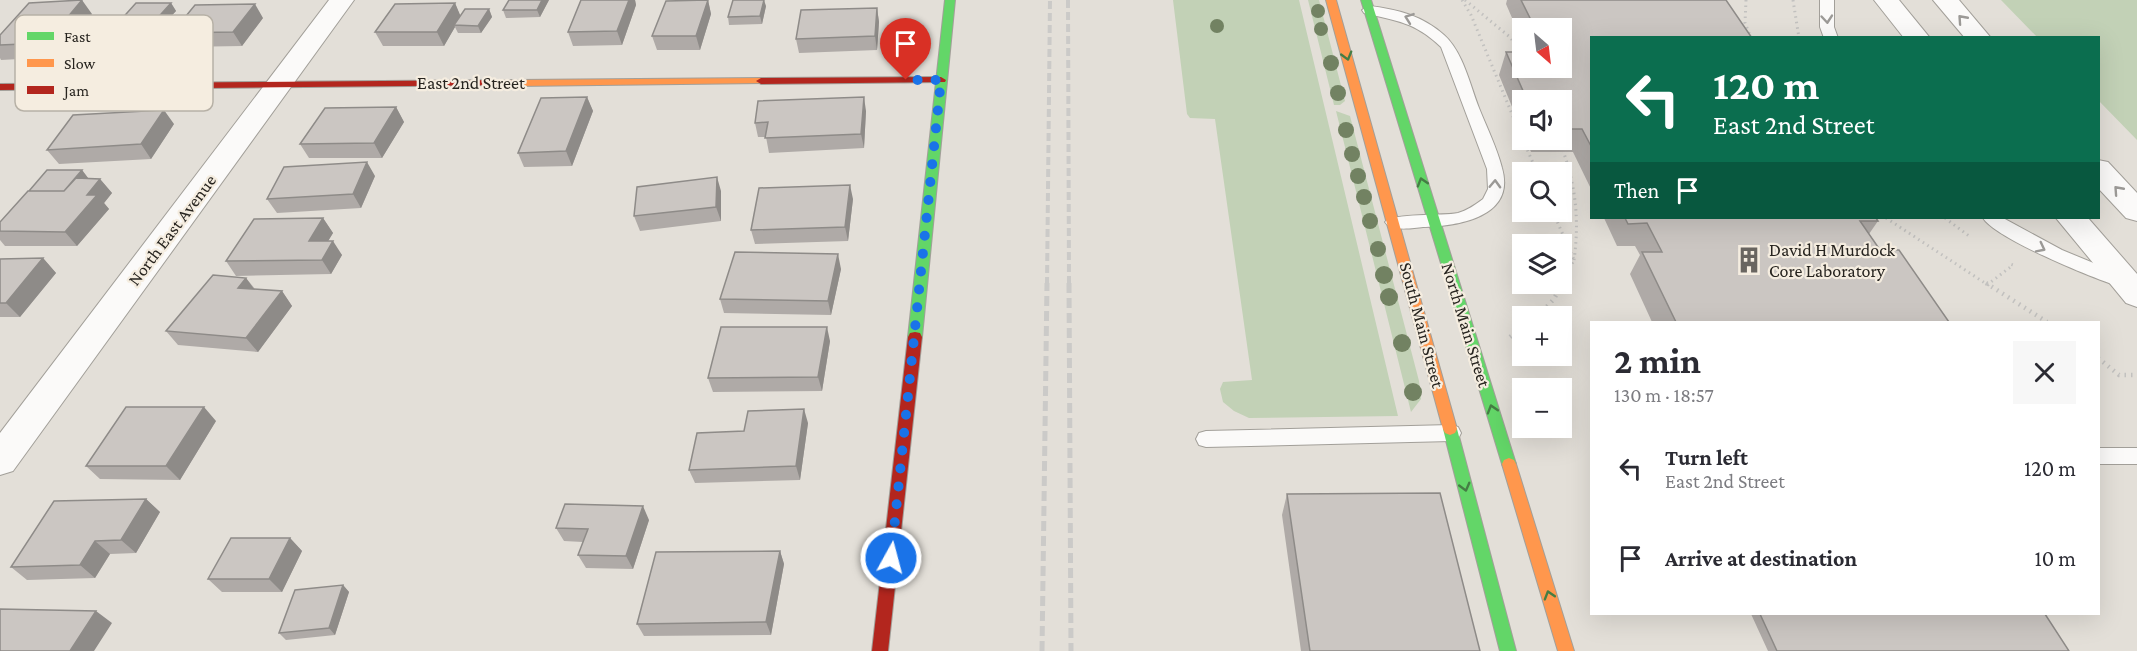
<!DOCTYPE html>
<meta charset="utf-8">
<style>
:root{--surface:#fff;--page:#f7f7f7;--text:#2b2b33;--muted:#7c7c81}
body{margin:0;font-family:"Crimson Pro",serif;background:var(--page);color:var(--text);height:100vh;display:flex;flex-direction:column;font-size:22px;white-space:nowrap}
*{box-sizing:border-box;margin:0}
p{font-size:20px;color:var(--muted)}
.icon{flex:none;width:33px;height:33px;fill:none;stroke:currentColor;stroke-width:2;stroke-linecap:round;stroke-linejoin:round}
.map{position:relative;flex:1;overflow:hidden}
.sheet{position:absolute;left:1590px;top:321px;width:510px;height:294px;display:flex;flex-direction:column;background:var(--surface);border-radius:0px;box-shadow:0 6px 24px #0002}
.sheet>*{flex:none}
.top-card{position:absolute;left:1590px;top:36px;width:510px;height:183px;border-radius:0px;box-shadow:0 6px 24px #0002;background:#0b6e4f;color:#fff;overflow:hidden}
.needle{width:39px;rotate:152deg}
.tools{position:absolute;left:1512px;top:18px;display:grid;gap:12px}
.tools a{display:grid;place-items:center;width:60px;height:60px;border-radius:0px;background:var(--surface);box-shadow:0 6px 24px #0002;font-size:30px}
.pin{position:absolute;display:grid;place-items:center;width:51px;height:51px;color:#fff;margin:-62px -26px;border-radius:50% 50% 50% 0;rotate:-45deg;box-shadow:0 0 6px #0007}
.pin .icon{rotate:45deg}
.me{position:absolute;width:66px;margin:-33px;rotate:7deg;stroke-linejoin:round;filter:drop-shadow(0 0 4px #0008)}
.turn{display:flex;align-items:center;gap:21px;height:126px;padding:0 24px;font-size:27px}
.turn .icon{width:78px;height:78px;stroke-width:2.5}
.turn b{display:block;font-size:42px;line-height:51px}
.then{display:flex;align-items:center;height:57px;padding:0 24px;background:#0003;gap:12px;font-size:22px}
.round{display:grid;place-items:center;flex:none;width:63px;height:63px;border-radius:0px;background:var(--page)}
.headline{display:flex;align-items:center;justify-content:space-between;height:102px;padding:0 24px}
h1{font-size:36px;font-weight:700;line-height:45px}
ul{padding:0;list-style:none}
li{display:flex;align-items:center;gap:18px;height:90px;padding:0 24px}
li div{flex:1}
li b{display:block;font-size:22px}
li em{font-style:normal}
.map>svg:first-child{display:block}
.green{fill:#c2d1b6}
.lines{fill:none;stroke-linecap:round;stroke-linejoin:round}
.lane-casing{stroke:#a29f99;stroke-width:2}
.street-casing{stroke:#a29f99;stroke-width:2}
.fast-casing{stroke:#a29f99;stroke-width:2}
.slow-casing{stroke:#a29f99;stroke-width:2}
.jam-casing{stroke:#a29f99;stroke-width:2}
.path-far1{stroke:#c2c1bf;stroke-width:3;stroke-dasharray:1.5 4;stroke-linecap:butt}
.path{stroke:#c2c1bf;stroke-width:4.5;stroke-dasharray:1.5 5;stroke-linecap:butt}
.lane{fill:#fbfaf9;fill-rule:evenodd}
.street{fill:#fbfaf9;fill-rule:evenodd}
.fast{fill:#63d668;fill-rule:evenodd}
.slow{fill:#ff974d;fill-rule:evenodd}
.jam{fill:#b3261e;fill-rule:evenodd}
.rail-far1{stroke:#cbcac8;stroke-width:4;stroke-dasharray:8 4;stroke-linecap:butt}
.rail{stroke:#cbcac8;stroke-width:5;stroke-dasharray:10 5;stroke-linecap:butt}
.tree{fill:#728262}
.wall{fill:#afaaa7}
.shaded-wall{fill:#8e8b88}
.building{fill:#cbc6c2;stroke:#8e8b88;stroke-width:1.5}
.oneway{stroke:#9c9a97}
.oneway2{stroke:#457d44}
.route{stroke:#1a73e8;stroke-width:10;stroke-dasharray:0 18}
.labels{text-anchor:middle;dominant-baseline:central;stroke-width:4.5;stroke-linejoin:round;paint-order:stroke}
.street-label{font-size:18px;fill:#27241f;stroke:#f5ede0}
.poi-label{font-size:18px;fill:#27241f;stroke:#f5ede0;text-anchor:start}
.key{fill:#f5ede0;stroke:#b7b1a6;stroke-width:1.5}
.key-label{font-size:16px;fill:#27241f}
</style>
<div class="map">
<svg width="2137" height="651" viewBox="0 0 2137 651">
<rect width="100%" height="100%" fill="#e3dfd8"/>
<!-- green -->
<path class="green" d="M1173,0H1299L1398,416L1249,418L1234,411L1223,402L1220,389L1223,382L1252,380L1215,119L1190,118L1187,114Z
M1308,0H1319L1345,101L1340,105H1334Z
M2001,0H2137V140L2099,101L2098,38L2037,37Z
M1336,111L1350,116L1419,381L1421,399L1411,412Z"/>
<g class="lines">
<!-- lane casing -->
<g class="lane-casing">
<path id="lane" d="M1820,0H1834V27L1838,38H1824L1820,27Z
M1369,6C1397,9 1423,16 1444,35C1463,52 1470,85 1479,108C1487,128 1497,148 1502,168C1516,217 1459,226 1423,227C1413,228 1391,232 1385,222C1391,213 1444,216 1458,213C1468,210 1475,205 1483,199L1488,189L1487,169L1441,47C1415,22 1397,21 1364,13L1362,10Z
M1983,218H2003L2062,250L2130,278L2133,282L2130,286L2124,288C2097,280 1996,239 1983,218Z
M1451,425L1458,427L1461,433L1458,439L1451,441L1206,447L1199,445L1196,439L1199,433L1206,431Z
M2098,448H2137V464H2098Z"/>
</g>
<!-- street casing -->
<g class="street-casing">
<path id="street" d="M329,0H354L13,471L0,475V433Z
M1874,0H1899L1930,38H1904Z
M1933,0H1959L1991,38H1965Z
M2098,160L2108,162L2137,193V221L2126,218L2098,188Z
M2056,218H2088L2137,274V307L2126,303Z"/>
</g>
<!-- fast casing -->
<g class="fast-casing">
<path id="fast" d="M945,0H955L922,337L920,341H910L908,337Z
M1361,0H1371L1516,464L1514,468L1509,470L1504,468L1502,464Z
M1450,423L1455,425L1457,429L1516,651H1500L1443,429L1445,425Z"/>
</g>
<!-- slow casing -->
<g class="slow-casing">
<path id="slow" d="M1326,0H1336L1457,429L1455,433L1450,435L1445,433L1443,429Z
M761,78L766,81L765,83L516,86L511,83L516,80Z
M1509,458L1514,460L1516,464L1574,651H1558L1502,464L1504,460Z"/>
</g>
<!-- jam casing -->
<g class="jam-casing">
<path id="jam" d="M941,77L946,80L945,82L761,84L756,81L761,78Z
M516,80L520,81V85L0,90V84Z
M915,332L920,333L922,337L888,651H872L908,337L910,333Z"/>
</g>
<!-- path-far1 -->
<path class="path-far1" d="M1462,0L1471,15L1522,138
M1465,0L1511,38L1522,59
M1746,0L1745,23L1751,38
M1793,0L1799,38
M1523,140L1537,172
M1559,140C1575,180 1580,217 1574,260
M1553,212L1574,260L1561,285
M1886,218L1988,285
M1945,218L1969,236
M1987,285L2013,265L2010,264"/>
<!-- path -->
<path class="path" d="M1986,283L2047,322
M1987,285L1989,283
M1538,316L1554,299L1562,283
M1510,337L1522,328
M2098,358L2119,375H2137"/>
<!-- lane -->
<use href="#lane" class="lane"/>
<!-- street -->
<use href="#street" class="street"/>
<!-- fast -->
<use href="#fast" class="fast"/>
<!-- slow -->
<use href="#slow" class="slow"/>
<!-- jam -->
<use href="#jam" class="jam"/>
<!-- rail-far1 -->
<path class="rail-far1" d="M1068,0L1069,285
M1047,285L1050,0"/>
<!-- rail -->
<path class="rail" d="M1069,283L1071,651
M1042,651L1047,283"/>
</g>
<!-- trees -->
<g class="tree">
<circle cx="1318" cy="11" r="7"/>
<circle cx="1217" cy="26" r="7"/>
<circle cx="1321" cy="29" r="7"/>
<circle cx="1331" cy="63" r="8"/>
<circle cx="1338" cy="93" r="8"/>
<circle cx="1346" cy="130" r="8"/>
<circle cx="1352" cy="154" r="8"/>
<circle cx="1358" cy="176" r="8"/>
<circle cx="1364" cy="197" r="8"/>
<circle cx="1370" cy="221" r="8"/>
<circle cx="1378" cy="249" r="8"/>
<circle cx="1384" cy="275" r="9"/>
<circle cx="1389" cy="297" r="9"/>
<circle cx="1402" cy="343" r="9"/>
<circle cx="1413" cy="392" r="9"/>
</g>
<!-- wall -->
<path class="wall" d="M549,0L540,17L506,18L503,10Z
M581,0H635L636,5L622,45L573,46L568,32Z
M708,0L711,14L700,50H657L652,36Z
M1507,0H1726L1592,38V191L1573,152H1531L1526,140H1562V100H1522V131L1499,75L1506,52L1562,68V28H1522V41L1506,4Z
M171,3L176,11L158,30H123L118,23Z
M455,3L460,16L489,9L492,17L481,33H458L455,27L444,46H383L375,32Z
M766,6L762,24L729,25L728,17Z
M877,8L879,22L877,50L799,53L796,39Z
M92,14L56,57L1,60L0,58V35Z
M263,18L242,46L181,47L172,33Z
M587,97L593,111L572,166L524,167L518,153Z
M396,107L404,122L382,158H309L300,144Z
M866,111L864,148L769,153L766,137H758L755,123Z
M174,124L151,159L59,164L47,150Z
M82,170L88,178V179H100L112,193L104,203L109,209L77,246H5L0,240V222Z
M375,176L361,208L277,213L267,199Z
M721,191V221L640,231L634,216Z
M853,199L848,241L755,244L751,230Z
M323,218L333,233L328,241L342,255L331,274L236,276L226,261Z
M1604,218H1876L1878,221L1869,234L1880,250L1949,322H1652L1630,274L1640,255L1635,246H1617Z
M43,258L56,273L20,317H0V259Z
M841,269L831,315L724,313L720,299Z
M246,278L255,289L282,291L292,306L258,352L178,345L166,331Z
M830,341L822,391L713,392L708,378Z
M216,421L180,480L100,479L86,466Z
M808,423L800,480L695,483L689,470L744,431Z
M1287,494L1480,651H1301L1282,515Z
M146,499L160,512L136,553L110,554L95,578L27,580L11,567Z
M649,520L633,569L586,568L578,555L583,542L564,541L556,528Z
M290,538L302,551L282,592H222L208,579Z
M780,551L784,564L771,635L644,636L637,624Z
M343,585L349,592L335,635L286,640L279,633Z
M1751,614H2045L2069,651H1768Z"/>
<!-- shaded-wall -->
<path class="shaded-wall" d="M82,0L92,14L56,57L46,43Z
M542,0H549L540,17L537,10Z
M629,0H635L636,5L622,45L617,31Z
M708,0L711,14L700,50L696,36Z
M764,0L766,6L762,24L760,16Z
M171,3L176,11L158,30L153,23Z
M455,3L461,17L454,25L455,27L444,46L437,32Z
M255,4L263,18L242,46L233,32Z
M877,8L879,22L877,50L875,36Z
M489,9L492,17L481,33L478,26Z
M587,97L593,111L572,166L566,151Z
M864,97L866,111L864,148L861,134Z
M396,107L404,122L382,158L374,143Z
M164,110L174,124L151,159L141,144Z
M367,162L375,176L361,208L353,194Z
M82,170L88,178L71,199L64,191Z
M717,177L721,191V221L716,207Z
M100,179L112,193L104,203L109,209L77,246L65,232L87,195Z
M850,185L853,199L848,241L845,227Z
M323,218L333,233L319,256L309,241Z
M333,241L342,255L331,274L322,260Z
M838,254L841,269L831,315L828,301Z
M43,258L56,273L20,317L6,303Z
M246,278L257,293L238,288Z
M282,291L292,306L258,352L246,338Z
M827,327L830,341L822,391L818,377Z
M204,407L216,421L180,480L166,466Z
M804,409L808,423L800,480L796,466Z
M146,499L160,512L136,553L121,540Z
M643,506L649,520L633,569L626,556Z
M290,538L302,551L282,592L269,579Z
M95,541L110,554L95,578L80,565Z
M780,551L784,564L771,635L766,622Z
M343,585L349,592L335,635L329,628Z
M96,611L112,623L94,651H70Z"/>
<!-- building -->
<path class="building" d="M82,0L46,43L0,45V35L29,3Z
M509,0H542L537,10H503Z
M581,0H629L617,31L568,32Z
M708,0L696,36H652L666,1Z
M733,0H764L760,16L728,17Z
M1521,0H1726L1752,38H1592V148L1582,129H1562V100H1527L1506,52H1522V68H1562V28H1535Z
M136,3H171L153,23H118Z
M455,3L437,32H375L395,4Z
M255,4L233,32L172,33L195,5Z
M877,8L875,36L796,39L801,10Z
M465,9H489L478,26L454,25Z
M587,97L566,151L518,153L541,98Z
M864,97L861,134L765,138L768,122L755,123L758,101Z
M396,107L374,143L300,144L325,108Z
M164,110L141,144L47,150L73,115Z
M367,162L353,194L267,199L284,167Z
M47,170H82L64,191H29Z
M717,177L716,207L634,216L637,187Z
M76,178L100,179L87,195H97L65,232L0,231V222L28,191H64Z
M850,185L845,227L751,230L759,188Z
M323,218L309,241H333L322,260L226,261L254,219Z
M1625,218H1876L1878,221H1860L1880,250H1899L1949,322H1676L1642,252H1662L1647,223L1628,224Z
M735,252L838,254L828,301L720,299Z
M43,258L6,303H0V259Z
M213,275L246,278L238,288L282,291L246,338L166,331Z
M721,327H827L818,377L708,378Z
M126,407H204L166,466H86Z
M804,409L796,466L689,470L697,433L744,431L748,411Z
M1440,493L1480,651H1310L1287,494Z
M146,499L121,540L95,541L80,565L11,567L54,501Z
M565,504L643,506L626,556L578,555L588,529L556,528Z
M231,538H290L269,579H208Z
M780,551L766,622L637,624L656,552Z
M343,585L329,628L279,633L295,590Z
M0,609L96,611L70,651H0Z
M1760,614H2045L2069,651H1777Z"/>
<!-- one-way arrows -->
<defs><path id="oneway-chevron" d="M-2-3.5L2.5 0L-2 3.5" fill="none" stroke-width="1.6" stroke-linecap="round" stroke-linejoin="round" transform="scale(1.5)"/></defs>
<g class="oneway">
<use href="#oneway-chevron" transform="translate(1409 18) rotate(-160)"/>
<use href="#oneway-chevron" transform="translate(1827 19) rotate(85)"/>
<use href="#oneway-chevron" transform="translate(1962 19) rotate(-132)"/>
<use href="#oneway-chevron" transform="translate(1495 184) rotate(-88)"/>
<use href="#oneway-chevron" transform="translate(2118 190) rotate(-132)"/>
<use href="#oneway-chevron" transform="translate(2041 248) rotate(27)"/>
</g>
<g class="oneway2">
<use href="#oneway-chevron" transform="translate(1347 56) rotate(74)"/>
<use href="#oneway-chevron" transform="translate(1422 182) rotate(-107)"/>
<use href="#oneway-chevron" transform="translate(1492 409) rotate(-107)"/>
<use href="#oneway-chevron" transform="translate(1465 487) rotate(75)"/>
<use href="#oneway-chevron" transform="translate(1549 595) rotate(-107)"/>
</g>
<g class="lines">
<!-- route -->
<path class="route" d="M891,558L941,80H906"/>
</g>
<!-- icons -->
<defs>
<g id="building-bare" transform="scale(2.07)"><path d="M-4-6H4V6H1V3H-1V6H-4ZM-2.5-4.3h1.7v1.8h-1.7ZM.8-4.3h1.7v1.8H.8ZM-2.5-1h1.7V.8h-1.7ZM.8-1h1.7V.8H.8Z" fill="#696560" stroke="#f5ede0" stroke-width="2.5" paint-order="stroke"/></g>
</defs>
<g fill-rule="evenodd">
<use href="#building-bare" x="1749" y="260"/>
</g>
<g class="labels">
<!-- street labels -->
<g class="street-label">
<text x="471" y="83">East 2nd Street</text>
<text transform="translate(172 230) rotate(-53)">North East Avenue</text>
<text transform="translate(1422 325) rotate(75)">South Main Street</text>
<text transform="translate(1466 325) rotate(73)">North Main Street</text>
</g>
<!-- poi labels -->
<g class="poi-label">
<text x="1769" y="250">David H Murdock<tspan x="1769" dy="21">Core Laboratory</tspan></text>
</g>
</g>
<!-- legend -->
<rect x="15" y="15" width="198" height="96" rx="9" class="key"/>
<rect x="27" y="32" width="27" height="8" fill="#63d668"/>
<rect x="27" y="59" width="27" height="8" fill="#ff974d"/>
<rect x="27" y="86" width="27" height="8" fill="#b3261e"/>
<g class="key-label">
<text x="64" y="42">Fast</text>
<text x="64" y="69">Slow</text>
<text x="64" y="96">Jam</text>
</g>
</svg>
<div class="tools">
<a><svg class="needle" viewBox="-14 -14 28 28"><path d="M0-13l5 13h-10z" fill="#e53935"/><path d="M0 13l5-13h-10z" fill="#7c7c81"/></svg></a>
<a><svg class="icon" aria-label="sound" viewBox="0 0 24 24"><path d="M4 9h4l5-4v14l-5-4H4zM17 9q2 3 0 6"/></svg></a>
<a><svg class="icon" aria-label="search" viewBox="0 0 24 24"><circle cx="10" cy="10" r="6"/><path d="M15 15l6 6"/></svg></a>
<a><svg class="icon" aria-label="layers" viewBox="0 0 24 24"><path d="M12 4l9 5-9 5-9-5zM3 14l9 5 9-5"/></svg></a>
<a>+</a>
<a>−</a>
</div>
<div class="pin" style="left:906px;top:80px;background:#d93025"><svg class="icon" aria-label="arrive" viewBox="0 0 24 24"><path d="M6 21V4h12l-3 4 3 4H6"/></svg></div>
<svg class="me" style="left:891px;top:558px" viewBox="-20 -20 40 40"><circle r="17" fill="#1a73e8" stroke="#fff" stroke-width="3"/><path d="M0-11L8 9 0 5-8 9z" fill="#fff"/></svg>
<div class="top-card">
<div class="turn"><svg class="icon" aria-label="left" viewBox="0 0 24 24"><path d="M17 20v-9H6M10 6l-5 5 5 5"/></svg><div><b>120 m</b>East 2nd Street</div></div>
<div class="then">Then<svg class="icon" aria-label="arrive" viewBox="0 0 24 24"><path d="M6 21V4h12l-3 4 3 4H6"/></svg></div>
</div>
<section class="sheet">
<div class="headline"><div><h1>2 min</h1><p>130 m · 18:57</p></div><a class="round"><svg class="icon" aria-label="close" viewBox="0 0 24 24"><path d="M6 6l12 12M18 6L6 18"/></svg></a></div>
<ul>
<li><svg class="icon" aria-label="left" viewBox="0 0 24 24"><path d="M17 20v-9H6M10 6l-5 5 5 5"/></svg><div><b>Turn left</b><p>East 2nd Street</p></div><em>120 m</em></li>
<li><svg class="icon" aria-label="arrive" viewBox="0 0 24 24"><path d="M6 21V4h12l-3 4 3 4H6"/></svg><div><b>Arrive at destination</b></div><em>10 m</em></li>
</ul>
</section>
</div>
